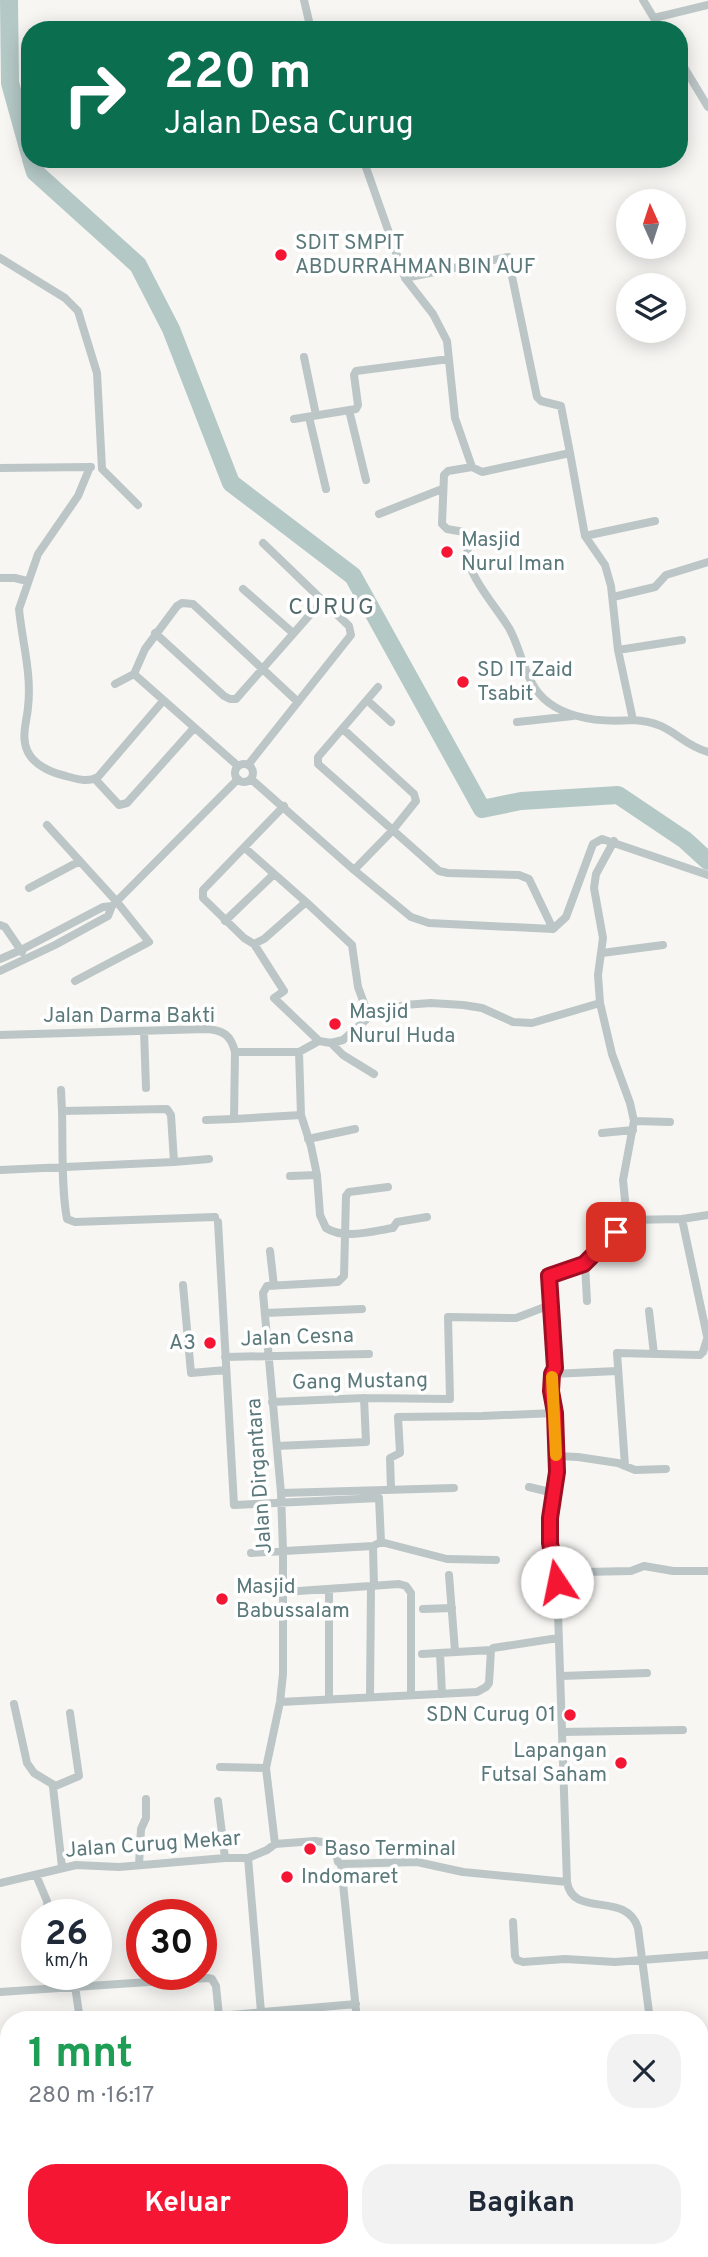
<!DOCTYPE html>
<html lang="id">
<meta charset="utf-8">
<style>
:root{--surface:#fff;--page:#f2f2f3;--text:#1f2937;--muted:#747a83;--accent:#f51634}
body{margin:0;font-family:Overpass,sans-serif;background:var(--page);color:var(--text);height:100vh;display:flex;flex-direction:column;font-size:26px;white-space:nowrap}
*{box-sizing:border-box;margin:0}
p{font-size:23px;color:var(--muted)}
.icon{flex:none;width:38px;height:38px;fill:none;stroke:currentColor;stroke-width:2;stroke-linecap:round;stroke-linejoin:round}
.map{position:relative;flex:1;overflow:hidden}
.sheet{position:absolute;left:0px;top:2011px;width:709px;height:247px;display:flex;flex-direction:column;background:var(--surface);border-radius:28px 28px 0 0;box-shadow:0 4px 18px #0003}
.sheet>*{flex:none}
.top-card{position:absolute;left:21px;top:21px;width:667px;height:147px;border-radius:28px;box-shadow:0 4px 18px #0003;background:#0b6e4f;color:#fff;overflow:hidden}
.needle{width:46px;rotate:357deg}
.fabs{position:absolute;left:616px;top:189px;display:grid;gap:14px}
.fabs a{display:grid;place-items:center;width:70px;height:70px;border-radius:50%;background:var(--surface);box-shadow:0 4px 18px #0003;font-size:35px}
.speed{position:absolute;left:21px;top:1899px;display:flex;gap:14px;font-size:35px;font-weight:700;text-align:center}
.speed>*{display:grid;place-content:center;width:91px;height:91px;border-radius:50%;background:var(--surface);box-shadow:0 4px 18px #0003;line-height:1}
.speed small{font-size:18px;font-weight:400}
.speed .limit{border:10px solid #d22;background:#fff;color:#111}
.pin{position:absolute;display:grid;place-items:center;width:60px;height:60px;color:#fff;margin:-30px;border-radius:14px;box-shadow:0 4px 10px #0006}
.me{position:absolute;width:77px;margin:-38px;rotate:349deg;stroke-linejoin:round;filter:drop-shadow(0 0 5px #0008)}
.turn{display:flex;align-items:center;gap:24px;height:147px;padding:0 28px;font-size:32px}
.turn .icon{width:91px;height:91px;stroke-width:2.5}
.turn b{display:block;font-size:49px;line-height:60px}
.round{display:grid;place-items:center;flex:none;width:74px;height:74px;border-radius:28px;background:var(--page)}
.summary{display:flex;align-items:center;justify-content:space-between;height:119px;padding:0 28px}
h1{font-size:42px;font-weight:700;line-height:52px;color:#1e9e55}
.cta{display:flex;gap:14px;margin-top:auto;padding:14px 28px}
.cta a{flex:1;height:80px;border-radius:28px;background:var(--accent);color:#fff;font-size:28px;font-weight:700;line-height:80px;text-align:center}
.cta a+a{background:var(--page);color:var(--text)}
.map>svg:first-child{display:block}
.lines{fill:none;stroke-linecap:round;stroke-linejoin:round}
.river{stroke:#b4c8c6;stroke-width:18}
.street{stroke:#bcc6c6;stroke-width:8}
.route-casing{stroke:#9f0e22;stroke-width:18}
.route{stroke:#f51634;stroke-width:12}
.slow{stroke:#f59e0b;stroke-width:12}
.poi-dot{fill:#f51634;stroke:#fff;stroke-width:2.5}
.labels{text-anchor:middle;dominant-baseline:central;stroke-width:7;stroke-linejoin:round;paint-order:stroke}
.poi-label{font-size:21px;fill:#5b797b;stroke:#fff;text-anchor:start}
.street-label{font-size:21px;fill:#5b797b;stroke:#fff}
.neighbourhood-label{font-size:23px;letter-spacing:2px;fill:#526a6c;stroke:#fff}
</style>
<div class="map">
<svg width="708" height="2257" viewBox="0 0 708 2257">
<rect width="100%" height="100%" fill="#f7f6f3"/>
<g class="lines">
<!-- river -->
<path class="river" d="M9,0L10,83L30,155
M31,159L35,172L138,265L171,329L231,483L353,576L482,809L521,801L618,795L685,840L708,861"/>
<!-- street -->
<path class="street" d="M304,0L311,30
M643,0L661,30
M654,18L708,5
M679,59L708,107
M363,159L405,278L433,314L447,341L455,418L472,467L482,472L570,453L585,536L605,565L611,586L618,650L633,720C673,722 677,743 708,752
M0,258L65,298L78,311L97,373L102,469L138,505
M405,278L508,257L537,397L541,401L561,406L570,453
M304,357L316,415
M349,410L366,480
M309,417L326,489
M294,419L356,409L358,405L354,375L356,371L449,359
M90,467L78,496L38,554L19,609C22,641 32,674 28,707C27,721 21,736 27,750C33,765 52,773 66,776C77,779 87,783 98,777L163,701
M472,467L448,471L444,475L442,524L447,529L464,532C471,541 465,553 469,563C474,582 498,610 509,628C519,646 522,665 532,683C550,718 598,723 633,720
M0,468L91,467
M379,514L442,489
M585,536L655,521
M0,578H15L27,581
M243,589L293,633
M613,597L655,587L666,575L708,562
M155,633L224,696L230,699H236L322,601
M618,650L682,640
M134,674L238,766
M115,684L134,674L145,649L177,606L182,603L193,604L298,702
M378,687L318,757V764L439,871L448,873L519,875L529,879L553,929
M367,700L391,722
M517,722L573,716
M343,729L414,794L416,801L392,831L354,870
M235 773a9 9 0 1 1 18 0a9 9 0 1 1-18 0Z
M248,765L351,635L349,626L263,543
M95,779L119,805L127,803L194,728
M251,779L354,870L411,917L429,923L553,929L566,917L593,844L602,839L708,875
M284,806L203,890V898L244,938L254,944L264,939L306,902L352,945L358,987L369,1017
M47,825L117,902L149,942L75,981
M614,841L596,874L594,888L603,938L598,975L600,1003L612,1054L630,1103L634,1121L623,1180L627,1220
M245,848L306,902
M29,888L80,861
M225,921L274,874
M0,925L5,927L22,952
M254,944L284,991L274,998L319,1041
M602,953L663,945
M0,959L21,950L103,907L112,906
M0,971L55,945L108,916L112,906L238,779
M144,1031L146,1088
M0,1035L206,1029C223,1030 231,1035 235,1052H299L319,1041L331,1043L343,1040L369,1017L404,1005L431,1003L463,1005L482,1008L513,1022L532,1023L600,1003
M331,1043L343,1055L374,1074
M235,1052L234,1119L301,1115
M299,1052L301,1115L311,1146L317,1175L320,1215L326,1228C345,1240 373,1231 393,1228L397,1222L427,1217
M61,1090L62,1111
M206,1120L234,1119
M634,1121L670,1122
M602,1133L633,1130
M308,1139L355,1129
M174,1162L209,1159
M0,1170L174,1162L171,1115L167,1109L62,1111C63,1144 61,1188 67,1219L75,1222L215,1217
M290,1176L317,1175
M682,1219L707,1336
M627,1220L682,1219L708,1215
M218,1222L234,1505L379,1498
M270,1251L274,1286
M585,1264L587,1301
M183,1285L191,1373L226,1370
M649,1311L654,1354
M265,1313L362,1309
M225,1357L369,1354
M552,1374L617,1371
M272,1402L364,1398L450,1399L448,1317L516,1318L550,1305
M277,1446L366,1442L364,1398
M556,1456L578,1457L618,1463L635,1470L666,1469
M625,1466L617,1353L700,1355L703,1352L708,1336
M529,1487L554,1493
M391,1489L390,1458L400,1453L398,1417L482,1416L555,1413
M281,1493L454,1488
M379,1498L381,1542
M381,1542L447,1559L496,1560
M373,1546L374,1586
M251,1553L373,1546L381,1542
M449,1575L455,1651
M557,1582L574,1580L584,1572L631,1571L644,1566L673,1571H708
M329,1589V1699
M284,1592L399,1584L406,1586L411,1593V1695
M423,1609L452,1608
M440,1653L442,1694
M422,1654L491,1650
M561,1676L647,1673
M370,1697L371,1586
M280,1702L477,1692L486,1687L489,1683L491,1650L493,1648L558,1638
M14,1704L27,1763L34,1773L54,1785
M562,1732L683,1730
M220,1767L266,1768
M218,1801L225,1858
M275,1844L266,1768L280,1702L283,1674V1551L281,1493L263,1293L267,1286L338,1282L344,1276L346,1196L349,1192L388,1187
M248,1858L261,2012
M341,1864L357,2020
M139,1865L141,1829L146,1818V1799
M62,1867L53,1787L79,1776L70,1713
M36,1875L47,1901L48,1914
M567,1882L557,1582L550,1543V1518L557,1472L555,1413L551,1391L552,1374L555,1368L548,1283L549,1276L585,1264L626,1224L627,1220
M0,1883L76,1865L119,1867L225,1858H248L267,1850L275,1844L315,1841L330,1843L336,1854L338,1862L341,1864L417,1862L463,1872L567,1882C573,1919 626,1890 638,1928L650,2020
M513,1922L515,1956L517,1960L523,1962L565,1959L615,1962L708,1955
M75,1986L80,2020
M0,1992L208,1978L212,1979L216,1986L219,2016
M172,2020L356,2004
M7,2032H9
M700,2034H708
M362,2249V2257
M461,2249L462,2257
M667,2249L668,2257
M542,2257L543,2249"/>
</g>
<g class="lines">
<!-- route casing -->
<g class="route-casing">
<path id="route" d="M557,1582L550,1543V1518L557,1472L555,1413L551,1391L552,1374L555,1368L549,1276L584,1264L616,1232"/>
</g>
<!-- route -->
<use href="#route" class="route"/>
<!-- slow -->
<path class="slow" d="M552,1377L556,1455"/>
</g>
<!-- markers -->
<g class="poi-dot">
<circle cx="281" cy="255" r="7"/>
<circle cx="447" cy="552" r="7"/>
<circle cx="463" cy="682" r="7"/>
<circle cx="335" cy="1024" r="7"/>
<circle cx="210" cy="1343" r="7"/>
<circle cx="222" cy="1599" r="7"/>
<circle cx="570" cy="1715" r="7"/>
<circle cx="621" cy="1763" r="7"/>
<circle cx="310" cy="1849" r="7"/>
<circle cx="287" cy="1877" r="7"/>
</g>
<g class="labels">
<!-- poi labels -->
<g class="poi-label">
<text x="295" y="243">SDIT SMPIT<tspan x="295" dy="24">ABDURRAHMAN BIN AUF</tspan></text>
<text x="461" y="540">Masjid<tspan x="461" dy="24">Nurul Iman</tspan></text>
<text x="477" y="670">SD IT Zaid<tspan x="477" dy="24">Tsabit</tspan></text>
<text x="349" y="1012">Masjid<tspan x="349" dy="24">Nurul Huda</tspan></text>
<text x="196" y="1343" text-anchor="end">A3</text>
<text x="236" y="1587">Masjid<tspan x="236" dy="24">Babussalam</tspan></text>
<text x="556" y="1715" text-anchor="end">SDN Curug 01</text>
<text x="607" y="1751" text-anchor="end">Lapangan<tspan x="607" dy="24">Futsal Saham</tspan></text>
<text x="324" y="1849">Baso Terminal</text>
<text x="301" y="1877">Indomaret</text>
</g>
<!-- street labels -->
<g class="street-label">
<text x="129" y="1016">Jalan Darma Bakti</text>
<text transform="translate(297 1338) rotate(-2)">Jalan Cesna</text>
<text transform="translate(360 1382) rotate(-1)">Gang Mustang</text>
<text transform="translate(260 1476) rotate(-94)">Jalan Dirgantara</text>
<text transform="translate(153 1845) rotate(-4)">Jalan Curug Mekar</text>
</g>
<!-- neighbourhood labels -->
<g class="neighbourhood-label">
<text x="332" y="608">CURUG</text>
</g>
</g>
</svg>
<div class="fabs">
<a><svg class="needle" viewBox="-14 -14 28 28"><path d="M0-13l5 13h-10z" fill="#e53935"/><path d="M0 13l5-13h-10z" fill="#747a83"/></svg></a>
<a><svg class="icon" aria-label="layers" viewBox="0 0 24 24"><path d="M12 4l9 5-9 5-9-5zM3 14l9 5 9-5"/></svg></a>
</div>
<div class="speed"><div>26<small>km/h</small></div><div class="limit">30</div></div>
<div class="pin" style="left:616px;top:1232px;background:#d93025"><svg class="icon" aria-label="arrive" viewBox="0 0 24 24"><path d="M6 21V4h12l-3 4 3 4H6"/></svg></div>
<svg class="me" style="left:557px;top:1582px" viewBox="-20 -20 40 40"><circle r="19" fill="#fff"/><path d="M0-13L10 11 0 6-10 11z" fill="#f51634"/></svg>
<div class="top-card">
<div class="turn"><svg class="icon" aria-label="right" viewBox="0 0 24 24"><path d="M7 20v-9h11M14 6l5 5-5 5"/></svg><div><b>220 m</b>Jalan Desa Curug</div></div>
</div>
<section class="sheet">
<div class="summary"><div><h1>1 mnt</h1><p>280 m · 16:17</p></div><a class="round"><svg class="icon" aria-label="close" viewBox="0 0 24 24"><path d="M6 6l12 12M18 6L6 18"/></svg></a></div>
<div class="cta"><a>Keluar</a><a>Bagikan</a></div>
</section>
</div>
